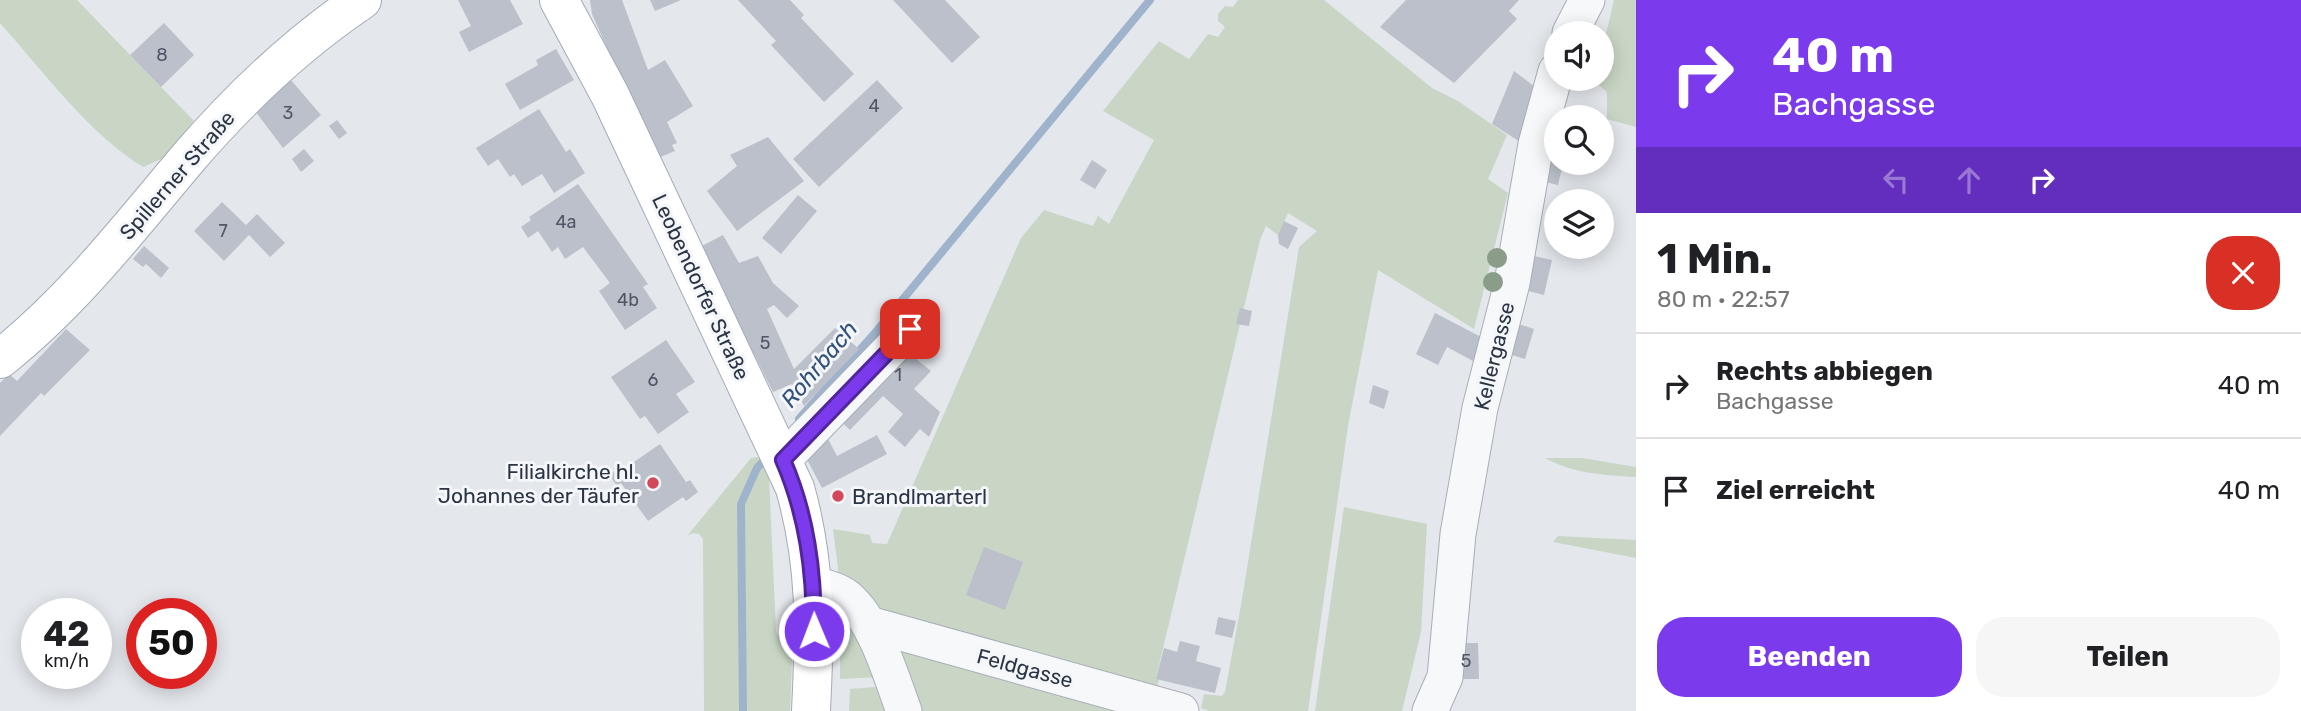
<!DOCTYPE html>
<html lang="de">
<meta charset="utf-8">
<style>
:root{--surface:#fff;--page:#f6f6f6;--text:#202124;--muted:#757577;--line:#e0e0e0;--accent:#7c3aed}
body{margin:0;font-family:Rubik,sans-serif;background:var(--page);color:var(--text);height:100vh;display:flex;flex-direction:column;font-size:26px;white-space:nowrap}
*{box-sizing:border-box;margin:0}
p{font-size:23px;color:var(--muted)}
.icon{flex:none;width:38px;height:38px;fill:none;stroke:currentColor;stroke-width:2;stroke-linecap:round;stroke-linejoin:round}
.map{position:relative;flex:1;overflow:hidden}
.side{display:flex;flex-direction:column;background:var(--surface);width:665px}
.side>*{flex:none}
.guide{background:#7c3aed;color:#fff;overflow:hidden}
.fabs{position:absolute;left:1544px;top:21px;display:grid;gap:14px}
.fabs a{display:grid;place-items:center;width:70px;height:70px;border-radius:50%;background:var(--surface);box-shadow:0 4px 18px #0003;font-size:35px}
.speed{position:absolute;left:21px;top:598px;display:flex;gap:14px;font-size:35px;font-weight:700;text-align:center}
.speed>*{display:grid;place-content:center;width:91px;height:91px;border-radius:50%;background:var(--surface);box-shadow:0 4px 18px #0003;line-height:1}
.speed small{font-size:18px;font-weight:400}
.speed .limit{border:10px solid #d22;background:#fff;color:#111}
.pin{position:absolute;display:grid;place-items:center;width:60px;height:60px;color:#fff;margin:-30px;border-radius:14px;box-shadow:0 4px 10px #0006}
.me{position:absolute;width:77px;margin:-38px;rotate:359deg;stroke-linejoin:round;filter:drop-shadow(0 0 5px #0008)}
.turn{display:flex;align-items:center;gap:24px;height:147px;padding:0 21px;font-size:32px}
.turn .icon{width:91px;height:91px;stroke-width:2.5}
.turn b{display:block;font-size:49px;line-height:60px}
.lanes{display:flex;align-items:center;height:66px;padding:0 21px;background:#0003;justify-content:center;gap:35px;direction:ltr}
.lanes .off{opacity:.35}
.round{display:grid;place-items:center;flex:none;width:74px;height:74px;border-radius:28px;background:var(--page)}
.overview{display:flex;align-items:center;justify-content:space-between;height:119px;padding:0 21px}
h1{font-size:42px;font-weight:700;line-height:52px}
.button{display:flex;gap:14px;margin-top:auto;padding:14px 21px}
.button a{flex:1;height:80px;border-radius:28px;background:var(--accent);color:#fff;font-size:28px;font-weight:700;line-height:80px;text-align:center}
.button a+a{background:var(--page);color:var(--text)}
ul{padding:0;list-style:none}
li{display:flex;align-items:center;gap:21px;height:105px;padding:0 21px;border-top:2px solid var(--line)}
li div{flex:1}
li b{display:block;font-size:26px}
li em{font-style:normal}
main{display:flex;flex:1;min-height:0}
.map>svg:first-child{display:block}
.green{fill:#c9d6c5}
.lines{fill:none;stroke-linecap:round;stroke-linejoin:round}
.stream{stroke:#9fb4cc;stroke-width:8}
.building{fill:#bbc0ca}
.minor-casing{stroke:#a9aeb7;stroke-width:37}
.major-casing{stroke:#a3abb8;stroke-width:40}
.minor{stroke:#f7f8fa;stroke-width:35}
.major{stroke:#fff;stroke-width:38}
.tree{fill:#899d89}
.route-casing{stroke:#51269a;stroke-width:18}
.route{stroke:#7c3aed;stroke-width:12}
.poi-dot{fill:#d1495b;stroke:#f4f6f9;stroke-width:2.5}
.labels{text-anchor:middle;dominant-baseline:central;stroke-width:6;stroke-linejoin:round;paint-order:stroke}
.number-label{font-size:18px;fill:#4f5766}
.street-label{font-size:21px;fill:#2b3445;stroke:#f4f6f9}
.poi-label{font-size:21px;fill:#2b3445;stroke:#f4f6f9;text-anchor:end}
.water-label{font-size:23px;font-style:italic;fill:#34527a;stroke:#f4f6f9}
</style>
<main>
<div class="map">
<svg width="1636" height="711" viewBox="0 0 1636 711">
<rect width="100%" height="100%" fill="#e4e7ec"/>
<!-- green -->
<path class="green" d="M0,0H77L194,121L163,158L143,167C88,133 43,71 0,23Z
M1238,0H1324L1432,88L1458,101L1507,135L1488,179L1508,193L1474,329L1378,270L1348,426L1308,711H1209L1201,708L1204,694L1222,696L1225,692L1241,605L1299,247L1317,231L1288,213L1278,235L1266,226L1260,240L1156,678L1159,680L1157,687L897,625L839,576L833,529L870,535L872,543L887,544L1021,238L1044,210L1093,226L1098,216L1109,224L1154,140L1103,111L1159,41L1189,59L1208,34L1218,37L1225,27L1218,21V14L1225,6L1233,7Z
M1614,0H1636V127L1607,119V92L1595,82L1596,79H1601V56Z
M758,457L769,478L776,631L778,636L793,638L790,711H704L703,539L699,534L693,533L687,536L751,458Z
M1545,458H1582L1636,467V477C1604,475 1574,474 1545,458Z
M1344,507L1427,524L1421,632L1402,711H1315Z
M1558,536L1636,540V558L1553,542Z
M847,611L880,677L840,679V612Z
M894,647L1154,711H914Z
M876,687L886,711H849L850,689Z"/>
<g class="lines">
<!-- stream -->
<path class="stream" d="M799,419L875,333L1150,0
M743,711L741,504L757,468L768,456"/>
</g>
<!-- building -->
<path class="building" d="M458,0H510L523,24L469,52L459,32L471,26Z
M590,0H622L648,70L665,60L693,106L667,122L677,143L672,145L675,151L658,158L622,82L592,14Z
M650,0H681L655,11Z
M738,0H790L804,15L801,18L854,74L824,102L771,45L776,41Z
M893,0H945L980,37L952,63Z
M1406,0H1519L1509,11L1517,19L1454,83L1380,27Z
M164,23L194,55L161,87L130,55Z
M556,49L574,80L520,110L505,84L538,65L536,60Z
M1514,71L1543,93L1528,147L1492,124Z
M291,80L321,115L283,148L255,111Z
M877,80L903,108L819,187L793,159Z
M539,109L566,152L570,149L585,173L554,193L542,174L522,186L514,174L510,177L498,159L488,166L476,148Z
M337,120L347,133L339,139L329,126Z
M1556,133V163H1563L1558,185L1536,180Z
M768,137L804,181L737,231L707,191L737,166L730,155Z
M304,149L314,161L301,172L292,159Z
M1092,160L1107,170L1095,189L1080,180Z
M578,184L648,284L643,287L657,308L625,330L599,291L610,283L583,247L565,259L558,247L552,252L538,231L528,238L521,227L531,220L529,217Z
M798,195L817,211L781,254L762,238Z
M222,202L246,225L257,214L285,243L270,257L249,235L224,261L194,231Z
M1284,221L1298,228L1288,249L1279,244L1278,235Z
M723,235L739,263L758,256L773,283L799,306L787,318L774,305L767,309L794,369L835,328L859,349L804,406L792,384L773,392L700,247Z
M144,246L169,268L161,278L146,264L143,267L133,259Z
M1525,254L1552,260L1544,295L1517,288Z
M1240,308L1252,311L1249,326L1236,324Z
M1435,313L1483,338L1473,361L1447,347L1438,365L1416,354Z
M1512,322L1534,329L1525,359L1502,352Z
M66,329L90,350L44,396L41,393L0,436V383L9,374L17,381Z
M666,340L695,382L676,394L689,412L658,434L645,416L640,419L611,377Z
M899,345L931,371L914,389L940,412L929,437L920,429L905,447L888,432L903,414L883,396L850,430L833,414Z
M1373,385L1389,391L1384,409L1369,403Z
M826,435L837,456L877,435L887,454L822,488L801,448Z
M660,444L686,482L690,480L698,492L686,501L683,497L648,521L621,483L617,486L609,475L619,468L621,471Z
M984,547L1023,562L1005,610L966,595Z
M1218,617L1236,621L1232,638L1215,634Z
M1180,641L1200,646L1196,661L1221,668L1215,693L1156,679L1164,648L1177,652Z
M1452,643H1478L1479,679H1454Z"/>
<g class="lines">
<!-- minor casing -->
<g class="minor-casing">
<path id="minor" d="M1570,33L1587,0
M783,460L910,329
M813,583C825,587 838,590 848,598C876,622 891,677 904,711
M869,624L1181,711
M1430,711L1445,677L1458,534L1480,408L1512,283L1536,144L1556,71"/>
</g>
<!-- major casing -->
<g class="major-casing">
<path id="major" d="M559,0L610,95L795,488C817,566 815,631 811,711
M0,359C73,301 129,228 189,157C239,99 298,43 362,0"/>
</g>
<!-- minor -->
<use href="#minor" class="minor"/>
<!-- major -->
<use href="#major" class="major"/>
</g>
<!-- trees -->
<g class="tree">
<circle cx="1497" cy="258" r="10"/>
<circle cx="1493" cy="282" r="10"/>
</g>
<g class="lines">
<!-- route casing -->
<g class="route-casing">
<path id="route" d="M814,631C814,571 807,515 783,460L910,329"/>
</g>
<!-- route -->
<use href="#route" class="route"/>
</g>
<!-- markers -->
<g class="poi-dot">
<circle cx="653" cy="483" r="7"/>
<circle cx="838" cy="496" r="7"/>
</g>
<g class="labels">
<!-- number labels -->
<g class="number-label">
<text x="162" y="55">8</text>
<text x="874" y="106">4</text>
<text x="288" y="113">3</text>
<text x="566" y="222">4a</text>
<text x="223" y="231">7</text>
<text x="628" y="300">4b</text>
<text x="765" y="343">5</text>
<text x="898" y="375">1</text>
<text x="653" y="380">6</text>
<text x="1466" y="661">5</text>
</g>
<!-- street labels -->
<g class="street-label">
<text transform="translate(177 175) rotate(-49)">Spillerner Straße</text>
<text transform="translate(701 287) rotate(65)">Leobendorfer Straße</text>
<text transform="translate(1494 356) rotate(-76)">Kellergasse</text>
<text transform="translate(1025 668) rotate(15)">Feldgasse</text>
</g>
<!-- poi labels -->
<g class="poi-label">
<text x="639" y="471">Filialkirche hl.<tspan x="639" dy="24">Johannes der Täufer</tspan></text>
<text x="852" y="496" text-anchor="start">Brandlmarterl</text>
</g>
<!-- water labels -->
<g class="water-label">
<text transform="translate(819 364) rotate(-50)">Rohrbach</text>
</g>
</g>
</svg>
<div class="fabs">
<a><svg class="icon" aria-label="sound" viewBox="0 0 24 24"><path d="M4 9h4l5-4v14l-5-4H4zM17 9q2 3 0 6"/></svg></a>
<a><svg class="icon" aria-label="search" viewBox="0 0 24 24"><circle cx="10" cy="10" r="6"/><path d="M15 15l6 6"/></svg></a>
<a><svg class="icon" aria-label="layers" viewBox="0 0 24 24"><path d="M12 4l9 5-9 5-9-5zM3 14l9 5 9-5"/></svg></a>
</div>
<div class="speed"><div>42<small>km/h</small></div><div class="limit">50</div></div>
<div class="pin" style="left:910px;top:329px;background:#d93025"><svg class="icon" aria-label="arrive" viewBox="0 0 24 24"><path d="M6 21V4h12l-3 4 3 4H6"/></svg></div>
<svg class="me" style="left:814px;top:631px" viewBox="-20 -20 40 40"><circle r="17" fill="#7c3aed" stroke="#fff" stroke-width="3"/><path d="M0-11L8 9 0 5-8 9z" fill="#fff"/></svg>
</div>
<section class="side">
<div class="guide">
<div class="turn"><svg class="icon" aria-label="right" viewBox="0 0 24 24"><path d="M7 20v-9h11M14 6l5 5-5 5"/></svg><div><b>40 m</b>Bachgasse</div></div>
<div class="lanes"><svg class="icon off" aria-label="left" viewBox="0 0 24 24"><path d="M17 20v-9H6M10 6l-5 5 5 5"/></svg><svg class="icon off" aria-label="ahead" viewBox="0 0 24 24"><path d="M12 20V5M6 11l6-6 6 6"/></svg><svg class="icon" aria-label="right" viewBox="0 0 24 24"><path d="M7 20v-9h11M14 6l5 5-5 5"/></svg></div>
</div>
<div class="overview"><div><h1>1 Min.</h1><p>80 m · 22:57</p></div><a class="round" style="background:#d93025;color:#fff"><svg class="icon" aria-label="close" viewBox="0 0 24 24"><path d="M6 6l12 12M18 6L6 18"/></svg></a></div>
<ul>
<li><svg class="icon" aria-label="right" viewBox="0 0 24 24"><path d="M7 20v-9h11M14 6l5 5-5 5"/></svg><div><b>Rechts abbiegen</b><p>Bachgasse</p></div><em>40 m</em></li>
<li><svg class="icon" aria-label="arrive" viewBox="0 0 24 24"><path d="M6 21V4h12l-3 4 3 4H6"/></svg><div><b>Ziel erreicht</b></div><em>40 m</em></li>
</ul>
<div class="button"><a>Beenden</a><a>Teilen</a></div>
</section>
</main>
